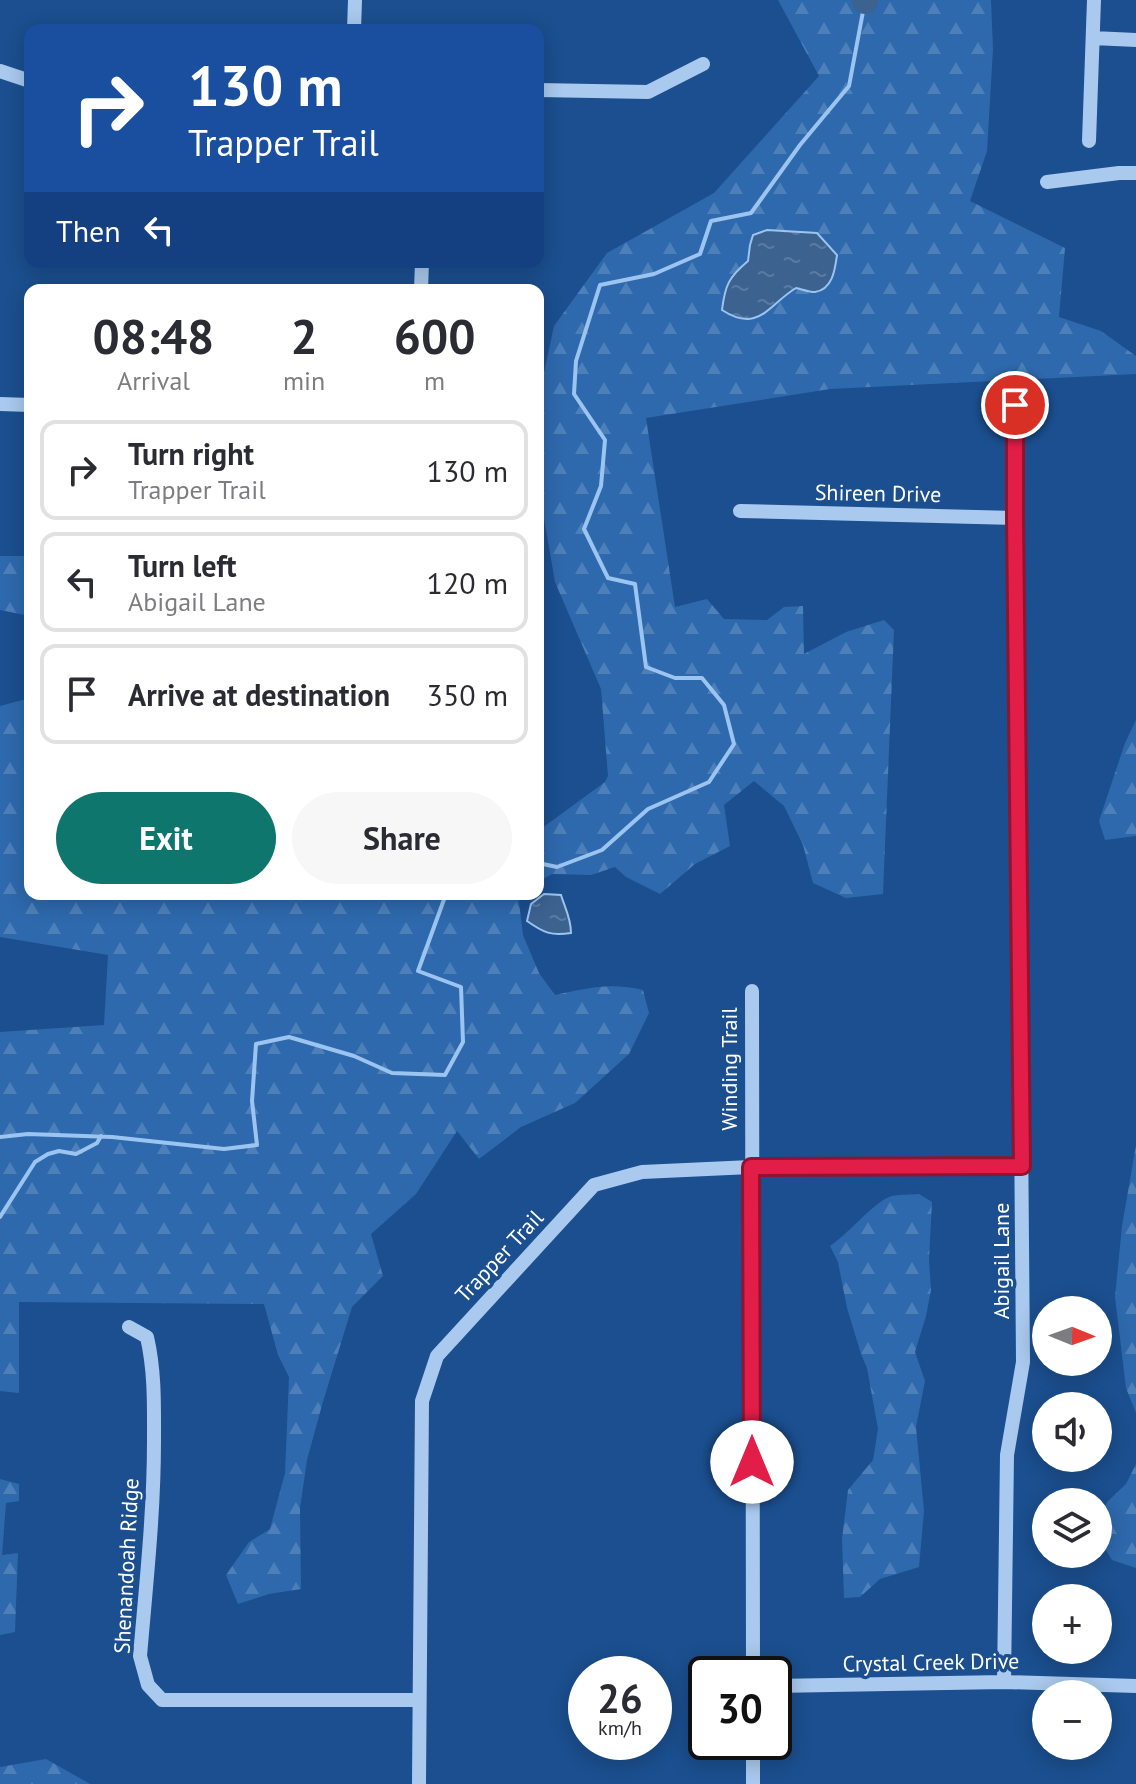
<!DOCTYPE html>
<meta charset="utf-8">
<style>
:root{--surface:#fff;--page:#f7f7f7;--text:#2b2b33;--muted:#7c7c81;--line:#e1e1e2;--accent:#0f766e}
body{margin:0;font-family:"PT Sans",sans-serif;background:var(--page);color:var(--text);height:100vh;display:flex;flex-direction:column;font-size:30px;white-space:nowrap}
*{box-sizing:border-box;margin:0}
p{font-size:26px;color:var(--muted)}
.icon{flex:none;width:44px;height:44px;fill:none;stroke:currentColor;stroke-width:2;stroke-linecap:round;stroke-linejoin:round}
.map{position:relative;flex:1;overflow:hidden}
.sheet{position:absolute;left:24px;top:284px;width:520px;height:616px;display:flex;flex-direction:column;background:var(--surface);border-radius:16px;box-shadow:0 4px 20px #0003}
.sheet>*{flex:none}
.hud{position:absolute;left:24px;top:24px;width:520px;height:244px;border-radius:16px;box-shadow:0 4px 20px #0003;background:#1a4fa0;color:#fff;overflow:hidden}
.needle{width:52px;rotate:91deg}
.buttons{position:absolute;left:1032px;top:1296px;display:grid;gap:16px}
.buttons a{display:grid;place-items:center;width:80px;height:80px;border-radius:50%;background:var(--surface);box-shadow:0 4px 20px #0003;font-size:40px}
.speed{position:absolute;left:568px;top:1656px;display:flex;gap:16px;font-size:40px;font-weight:700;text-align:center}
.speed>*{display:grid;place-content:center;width:104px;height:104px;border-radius:50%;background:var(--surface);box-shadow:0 4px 20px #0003;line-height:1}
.speed small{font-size:20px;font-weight:400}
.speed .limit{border:4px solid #111;border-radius:12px;background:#fff;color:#111}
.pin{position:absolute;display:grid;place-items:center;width:68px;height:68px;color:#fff;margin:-34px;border:4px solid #fff;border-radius:50%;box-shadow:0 2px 8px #0007}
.me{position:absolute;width:88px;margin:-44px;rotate:0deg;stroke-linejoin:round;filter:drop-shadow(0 0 6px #0008)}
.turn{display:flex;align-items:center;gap:28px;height:168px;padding:0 32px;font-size:36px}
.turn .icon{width:104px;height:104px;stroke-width:2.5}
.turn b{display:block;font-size:56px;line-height:68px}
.then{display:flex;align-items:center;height:76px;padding:0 32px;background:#0003;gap:16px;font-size:30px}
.eta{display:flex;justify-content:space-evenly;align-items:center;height:136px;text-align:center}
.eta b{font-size:48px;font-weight:800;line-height:56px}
.primary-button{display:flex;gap:16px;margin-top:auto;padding:16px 32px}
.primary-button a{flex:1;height:92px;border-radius:48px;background:var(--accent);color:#fff;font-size:32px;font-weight:800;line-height:92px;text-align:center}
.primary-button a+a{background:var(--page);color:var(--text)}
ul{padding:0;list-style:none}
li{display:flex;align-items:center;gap:24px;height:100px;margin:0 16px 12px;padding:0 16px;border:4px solid var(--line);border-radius:16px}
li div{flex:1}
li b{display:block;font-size:30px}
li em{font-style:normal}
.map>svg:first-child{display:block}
.forest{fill:url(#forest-firs)}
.water{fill:url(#water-ripples);stroke:#9cc4f0;stroke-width:2}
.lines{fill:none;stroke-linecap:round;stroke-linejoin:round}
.stream{stroke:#9cc4f0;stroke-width:4}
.river{stroke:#3c6290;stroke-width:26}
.minor{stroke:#a9c9ee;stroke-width:14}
.route-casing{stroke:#92132f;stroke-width:20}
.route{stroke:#e11d48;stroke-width:14}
.labels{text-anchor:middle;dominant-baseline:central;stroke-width:7;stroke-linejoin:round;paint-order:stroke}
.street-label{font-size:22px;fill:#fff;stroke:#1b4f8f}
</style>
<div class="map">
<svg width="1136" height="1784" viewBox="0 0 1136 1784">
<defs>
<pattern id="forest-firs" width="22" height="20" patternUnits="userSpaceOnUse" patternTransform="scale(2)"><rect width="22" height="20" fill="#2e69ad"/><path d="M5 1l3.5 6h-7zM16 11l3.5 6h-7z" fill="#4d80b9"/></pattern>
<pattern id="water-ripples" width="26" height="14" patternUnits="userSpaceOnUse" patternTransform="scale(2)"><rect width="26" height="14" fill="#3c6290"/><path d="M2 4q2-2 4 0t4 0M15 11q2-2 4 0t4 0" fill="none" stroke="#597aa1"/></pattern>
</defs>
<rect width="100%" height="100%" fill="#1b4f8f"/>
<!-- forest -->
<path class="forest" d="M778,0H991L993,49L987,151L970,201L1065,248L1059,317L1101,331L1136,356V374L830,389L646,418L675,607L707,599L724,619L767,620L784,607L803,606L804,654L846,632L884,620L894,630L883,894L846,898L813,883L803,845L784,806L754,781L724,805L730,846L695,864L660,894L626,877L615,867L591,875L552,874L538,882V831L605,782L608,776L601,689L555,582L538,483V400L554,326L607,253L714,193L819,76Z
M0,556H30V616L0,610Z
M30,698V894H518L523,935L539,973L555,995C587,988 611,982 643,990L649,1013L629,1054L575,1103L521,1127L479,1159L457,1131L416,1194L371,1234L383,1276L352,1307L322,1405L307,1460L300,1508L301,1589L269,1594L238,1604L226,1575L249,1542L270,1529L285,1473L289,1377L278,1355L264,1304L19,1302V1393L0,1391V1032L104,1025L108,955L0,937V706Z
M1136,720V836L1105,840L1099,821L1125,743Z
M1136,1145V1413L1126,1388L1115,1297L1122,1226Z
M919,1194L932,1202L929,1260L931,1290L926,1316L915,1352L925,1381L916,1427L924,1511L919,1567L880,1579L860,1597L844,1598L842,1539L848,1490L873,1460L878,1429L867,1368L861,1354L847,1308L838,1262L830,1246C849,1234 874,1201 892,1196C900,1194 911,1195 919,1194Z
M1136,1464V1568L1112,1560L1098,1537V1527L1107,1502L1126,1484Z
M0,1479L19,1484V1501L6,1503L2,1555L18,1553L15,1632L0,1635Z
M46,1759L90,1784H0V1767Z"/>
<!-- water -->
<path class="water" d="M767,230L817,233L837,255C835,269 833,289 815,292C809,292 801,289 796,288C769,304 759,334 722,310C725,285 729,277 748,261L750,245L753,235Z
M544,894L561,895C565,908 571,918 571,933C551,936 544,933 527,921L531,904Z"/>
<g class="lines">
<!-- stream -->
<path class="stream" d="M538,863L557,867L602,850L648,809L709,782L734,744L724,705L702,678H675L646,667L635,584L608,578L584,529L601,486L605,440L574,394L576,361L600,285L654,274L700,254L711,221L751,213L800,145L849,86L865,1
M0,1137L28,1134L112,1137L224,1149L257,1145L252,1101L256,1044L289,1037L354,1056L392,1073L445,1075L463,1042L461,987L418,971L446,894
M0,1217L35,1162L48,1154L59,1151L76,1154L97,1143L101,1136"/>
<!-- river -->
<path class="river" d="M865,0V1"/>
<!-- minor -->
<path class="minor" d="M354,30L355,0
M1093,38L1136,40
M0,71L30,81
M538,90L648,92L703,64
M1089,141L1094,0
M1047,182L1119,173H1136
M421,290L422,262
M0,404L30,405
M740,511L1015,518
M752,991L753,1674
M129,1327L147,1337C155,1372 154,1406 154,1441C154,1513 146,1585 140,1656L148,1685L162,1700H419
M1004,1682L1007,1455L1023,1362L1015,405
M774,1686L1004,1682L1136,1686
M419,1784L422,1401L437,1356L594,1185L642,1172L751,1167L1022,1166
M753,1784V1742"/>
</g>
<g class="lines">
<!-- route casing -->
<g class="route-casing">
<path id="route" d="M752,1462L751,1167L1022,1166L1015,518V405"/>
</g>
<!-- route -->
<use href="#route" class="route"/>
</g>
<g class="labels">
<!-- street labels -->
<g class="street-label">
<text transform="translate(878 493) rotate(1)">Shireen Drive</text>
<text transform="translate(729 1069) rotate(-90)">Winding Trail</text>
<text transform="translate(499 1256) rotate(-47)">Trapper Trail</text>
<text transform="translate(1001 1261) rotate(-90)">Abigail Lane</text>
<text transform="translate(126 1566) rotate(-87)">Shenandoah Ridge</text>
<text transform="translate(931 1662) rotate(-1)">Crystal Creek Drive</text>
</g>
</g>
</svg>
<div class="buttons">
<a><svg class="needle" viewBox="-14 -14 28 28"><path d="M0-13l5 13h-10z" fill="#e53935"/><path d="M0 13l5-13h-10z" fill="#7c7c81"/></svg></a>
<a><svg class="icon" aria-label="sound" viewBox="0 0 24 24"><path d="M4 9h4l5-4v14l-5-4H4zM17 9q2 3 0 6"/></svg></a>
<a><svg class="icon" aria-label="layers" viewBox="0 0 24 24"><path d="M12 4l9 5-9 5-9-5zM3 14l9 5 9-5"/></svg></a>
<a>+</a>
<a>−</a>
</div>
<div class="speed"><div>26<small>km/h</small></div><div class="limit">30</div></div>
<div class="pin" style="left:1015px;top:405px;background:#d93025"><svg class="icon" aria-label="arrive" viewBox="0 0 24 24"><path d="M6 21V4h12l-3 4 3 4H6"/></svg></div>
<svg class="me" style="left:752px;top:1462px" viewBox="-20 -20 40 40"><circle r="19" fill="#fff"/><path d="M0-13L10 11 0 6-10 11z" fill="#e11d48"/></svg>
<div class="hud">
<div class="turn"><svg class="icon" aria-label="right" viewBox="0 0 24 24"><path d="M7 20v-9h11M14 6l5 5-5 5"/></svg><div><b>130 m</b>Trapper Trail</div></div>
<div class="then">Then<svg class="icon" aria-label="left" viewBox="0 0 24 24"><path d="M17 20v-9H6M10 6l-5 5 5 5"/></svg></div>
</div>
<section class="sheet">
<div class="eta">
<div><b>08:48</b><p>Arrival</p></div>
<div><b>2</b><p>min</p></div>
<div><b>600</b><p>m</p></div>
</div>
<ul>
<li><svg class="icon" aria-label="right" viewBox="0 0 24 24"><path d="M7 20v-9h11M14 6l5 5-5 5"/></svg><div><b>Turn right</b><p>Trapper Trail</p></div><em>130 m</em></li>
<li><svg class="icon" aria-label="left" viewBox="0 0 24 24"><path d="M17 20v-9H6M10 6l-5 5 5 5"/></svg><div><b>Turn left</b><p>Abigail Lane</p></div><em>120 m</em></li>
<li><svg class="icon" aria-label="arrive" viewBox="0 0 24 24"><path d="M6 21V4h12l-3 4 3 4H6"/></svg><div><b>Arrive at destination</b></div><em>350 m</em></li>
</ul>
<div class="primary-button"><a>Exit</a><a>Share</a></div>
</section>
</div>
